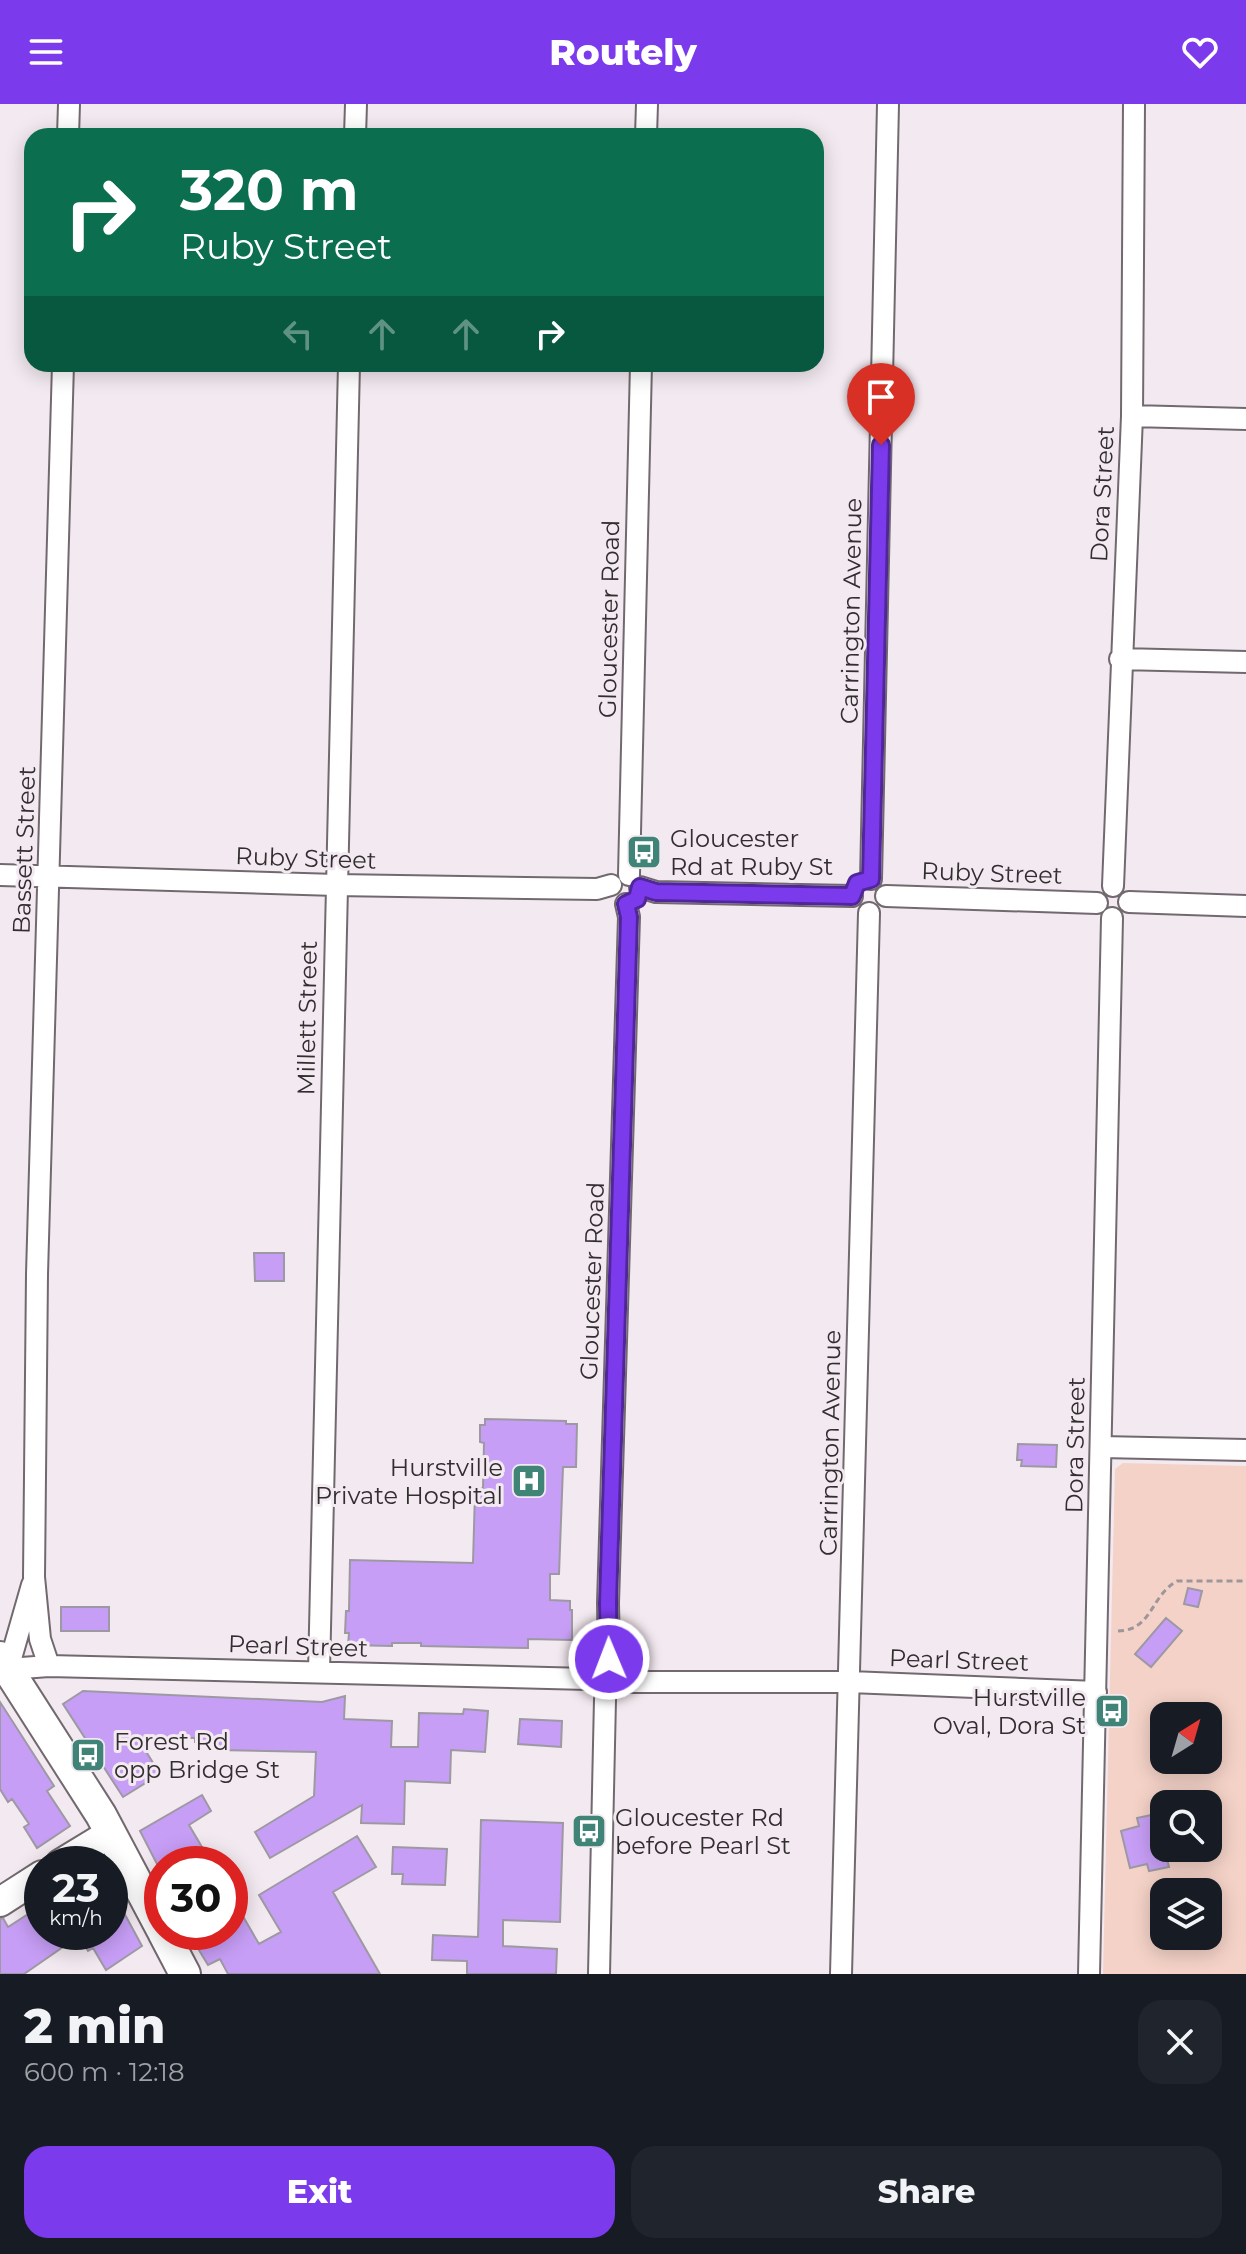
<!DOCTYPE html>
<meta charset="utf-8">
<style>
:root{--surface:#171b24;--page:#20242c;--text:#f1f3f6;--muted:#9ea1a6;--accent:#7c3aed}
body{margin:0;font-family:Montserrat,sans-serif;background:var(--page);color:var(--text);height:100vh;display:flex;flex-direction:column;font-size:30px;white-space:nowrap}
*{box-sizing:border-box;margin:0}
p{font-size:26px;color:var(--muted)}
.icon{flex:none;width:44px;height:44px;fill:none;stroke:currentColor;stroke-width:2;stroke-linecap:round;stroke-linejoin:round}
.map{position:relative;height:1870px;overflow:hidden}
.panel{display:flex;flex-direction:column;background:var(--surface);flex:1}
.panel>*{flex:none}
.hud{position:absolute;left:24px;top:24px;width:800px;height:244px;border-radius:24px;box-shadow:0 4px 20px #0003;background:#0b6e4f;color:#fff;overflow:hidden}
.needle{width:52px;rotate:37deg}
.fabs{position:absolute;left:1150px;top:1598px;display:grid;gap:16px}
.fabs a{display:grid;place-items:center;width:72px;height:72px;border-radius:16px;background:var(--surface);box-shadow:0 4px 20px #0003;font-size:40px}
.speed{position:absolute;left:24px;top:1742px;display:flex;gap:16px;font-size:40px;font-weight:700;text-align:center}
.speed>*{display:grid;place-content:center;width:104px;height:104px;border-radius:50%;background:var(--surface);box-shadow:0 4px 20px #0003;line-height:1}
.speed small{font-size:20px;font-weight:400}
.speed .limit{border:12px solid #d22;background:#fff;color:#111}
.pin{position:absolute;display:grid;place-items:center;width:68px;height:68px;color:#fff;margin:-82px -34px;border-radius:50% 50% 50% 0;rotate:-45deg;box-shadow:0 0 8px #0007}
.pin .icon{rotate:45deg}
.me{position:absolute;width:88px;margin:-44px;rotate:359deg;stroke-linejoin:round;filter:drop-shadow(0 0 6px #0008)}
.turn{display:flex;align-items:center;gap:28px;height:168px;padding:0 24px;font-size:36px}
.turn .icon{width:104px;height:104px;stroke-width:2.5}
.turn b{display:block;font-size:56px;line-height:68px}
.lanes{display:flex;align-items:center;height:76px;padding:0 24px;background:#0003;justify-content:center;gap:40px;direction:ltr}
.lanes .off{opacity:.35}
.round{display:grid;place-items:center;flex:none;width:84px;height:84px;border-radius:24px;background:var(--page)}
.overview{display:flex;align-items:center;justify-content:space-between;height:136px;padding:0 24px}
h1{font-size:48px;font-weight:800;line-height:60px}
.primary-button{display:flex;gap:16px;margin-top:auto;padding:16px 24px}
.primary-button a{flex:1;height:92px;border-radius:24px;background:var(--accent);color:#fff;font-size:32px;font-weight:800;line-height:92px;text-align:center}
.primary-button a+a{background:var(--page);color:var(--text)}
header{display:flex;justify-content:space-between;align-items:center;height:104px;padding:0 24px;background:var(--accent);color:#fff;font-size:36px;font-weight:800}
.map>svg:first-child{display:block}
.green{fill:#f4d2c7;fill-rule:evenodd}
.building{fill:#c79ef6;stroke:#9d99a2;stroke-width:2}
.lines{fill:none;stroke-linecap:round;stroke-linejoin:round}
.street-casing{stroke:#72696f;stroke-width:24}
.secondary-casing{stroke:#72696f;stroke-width:32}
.primary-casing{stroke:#72696f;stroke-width:34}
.path{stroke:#9d969b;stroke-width:3;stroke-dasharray:6 4;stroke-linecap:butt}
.street{stroke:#fff;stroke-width:20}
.secondary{stroke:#fff;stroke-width:28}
.primary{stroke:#fff;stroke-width:30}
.route-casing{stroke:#51269a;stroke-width:20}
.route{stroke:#7c3aed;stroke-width:14}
.labels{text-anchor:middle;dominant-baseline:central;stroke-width:6;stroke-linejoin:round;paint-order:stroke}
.street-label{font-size:24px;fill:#322e30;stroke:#f3e9f0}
.poi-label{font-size:24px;fill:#322e30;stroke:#f3e9f0;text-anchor:start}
</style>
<header><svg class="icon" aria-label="menu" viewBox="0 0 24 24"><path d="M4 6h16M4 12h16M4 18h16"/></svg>Routely<svg class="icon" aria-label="heart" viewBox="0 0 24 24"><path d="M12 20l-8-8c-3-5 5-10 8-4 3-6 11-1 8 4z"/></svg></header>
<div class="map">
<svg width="1246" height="1870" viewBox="0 0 1246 1870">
<rect width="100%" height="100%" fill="#f3e9f0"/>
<!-- green -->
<path class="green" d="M1123,1359L1246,1362V1870H1103L1115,1365ZM1164,1612H1208V1656H1164ZM1164,1700H1208V1744H1164ZM1164,1788H1208V1832H1164Z"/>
<!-- building -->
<path class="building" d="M254,1149H284V1177H255Z
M485,1315L566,1317V1320H577L576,1363H563L559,1470H550V1496L570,1497V1506H572V1536L528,1535V1544L421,1542V1539H392V1542L348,1541L349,1529H345L346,1507H349L350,1456L473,1459L475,1388L483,1384L484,1339L480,1338V1321H485Z
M1018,1340L1057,1341L1056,1363L1021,1362L1022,1356H1017Z
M1188,1484L1202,1487L1198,1503L1184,1500Z
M61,1503H109V1527H61Z
M1166,1514L1182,1527L1151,1563L1135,1550Z
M83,1587L322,1598L345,1592L344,1615L392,1617L391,1643H418L419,1609L463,1610L464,1605L488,1607L485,1648L451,1646L450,1679L405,1677L404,1720L361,1719L362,1701L270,1754L255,1728L314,1692L316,1648L217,1646V1639L195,1638V1634L137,1633L160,1670L123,1693L63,1600Z
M0,1598L54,1682L47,1687L70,1722L37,1744L24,1723L29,1720L12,1695L8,1698L0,1685Z
M520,1615L562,1617L561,1643L518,1640Z
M202,1691L211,1707L189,1721L212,1760H157L140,1727Z
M1156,1710L1169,1763L1149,1767L1147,1760L1130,1764L1121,1727L1139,1722L1137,1714Z
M481,1716L563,1719L560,1818L503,1816V1842L557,1845L556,1870H467V1857L432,1856L433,1831L478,1833Z
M357,1732L376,1763L333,1788L380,1870H228L220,1855L208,1861L188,1828H230V1790L259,1840L281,1828L259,1791Z
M393,1743L447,1745L445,1781L402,1780L403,1770H392Z
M110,1783L142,1842L106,1866L93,1844L88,1847L79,1832L24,1870H0V1815L3,1814L8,1823L42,1801V1828H110Z"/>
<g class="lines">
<!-- street casing -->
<g class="street-casing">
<path id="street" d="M68,32L69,0
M355,32L356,0
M646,32L647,0
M1132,312L1246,315
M1120,555L1246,558
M0,771L336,781L597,785L611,781
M629,771L641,260
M871,775L888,0
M1113,782L1132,312L1134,0
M640,783L656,788L852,792
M886,792L1097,799
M1129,798L1246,802
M1101,1343L1246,1346
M32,1481L8,1565L49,1562L588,1575
M609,1555L608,1499L629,813L626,800
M49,1562L40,1535L34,1473L37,1170L63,260
M319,1568L349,260
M628,1578H850L1096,1588
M599,1870L605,1595
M841,1870L869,809
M1089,1870L1112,814"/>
</g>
<!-- secondary casing -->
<g class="secondary-casing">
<path id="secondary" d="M60,1760L111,1729
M0,1798L42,1771"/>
</g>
<!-- primary casing -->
<g class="primary-casing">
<path id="primary" d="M0,1553L101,1711L162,1826
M163,1828L185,1870"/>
</g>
<!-- path -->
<path class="path" d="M1118,1527C1153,1526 1150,1492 1177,1477H1246"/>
<!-- street -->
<use href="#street" class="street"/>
<!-- secondary -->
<use href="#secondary" class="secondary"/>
<!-- primary -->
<use href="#primary" class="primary"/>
</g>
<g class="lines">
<!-- route casing -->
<g class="route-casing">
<path id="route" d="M609,1555L608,1499L629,813L626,800L637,795L640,783L656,788L852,792L857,779L871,775L881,341"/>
</g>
<!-- route -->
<use href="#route" class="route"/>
</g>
<!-- icons -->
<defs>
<g id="bus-square" transform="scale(1.8)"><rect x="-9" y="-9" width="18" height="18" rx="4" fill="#408478" stroke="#f3e9f0"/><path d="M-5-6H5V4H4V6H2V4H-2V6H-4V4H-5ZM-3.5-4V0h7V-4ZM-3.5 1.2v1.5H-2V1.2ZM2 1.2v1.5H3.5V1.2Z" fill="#fff"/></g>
<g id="hospital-square" transform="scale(1.8)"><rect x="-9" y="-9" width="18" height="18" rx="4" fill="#408478" stroke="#f3e9f0"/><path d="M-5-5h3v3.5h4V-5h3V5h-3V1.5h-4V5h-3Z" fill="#fff"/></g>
</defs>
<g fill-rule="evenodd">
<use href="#bus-square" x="644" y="748"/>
<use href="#hospital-square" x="529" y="1377"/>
<use href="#bus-square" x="1112" y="1607"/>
<use href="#bus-square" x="88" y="1651"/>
<use href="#bus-square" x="589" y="1727"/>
</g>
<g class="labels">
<!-- street labels -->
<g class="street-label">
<text transform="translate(1102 390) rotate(-87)">Dora Street</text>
<text transform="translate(851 507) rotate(-89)">Carrington Avenue</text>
<text transform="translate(609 515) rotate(-89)">Gloucester Road</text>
<text transform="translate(24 746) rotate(-88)">Bassett Street</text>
<text transform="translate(306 754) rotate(2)">Ruby Street</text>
<text transform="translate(992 769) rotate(2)">Ruby Street</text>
<text transform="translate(307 914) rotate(-89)">Millett Street</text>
<text transform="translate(592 1177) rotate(-88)">Gloucester Road</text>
<text transform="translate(830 1339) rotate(-89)">Carrington Avenue</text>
<text transform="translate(1075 1341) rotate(-89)">Dora Street</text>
<text transform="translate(298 1542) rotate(2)">Pearl Street</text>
<text transform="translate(959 1556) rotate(2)">Pearl Street</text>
</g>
<!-- poi labels -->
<g class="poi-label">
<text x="670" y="734">Gloucester<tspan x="670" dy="28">Rd at Ruby St</tspan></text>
<text x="503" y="1363" text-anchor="end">Hurstville<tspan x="503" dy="28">Private Hospital</tspan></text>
<text x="1086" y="1593" text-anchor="end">Hurstville<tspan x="1086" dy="28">Oval, Dora St</tspan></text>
<text x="114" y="1637">Forest Rd<tspan x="114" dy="28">opp Bridge St</tspan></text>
<text x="615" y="1713">Gloucester Rd<tspan x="615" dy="28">before Pearl St</tspan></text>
</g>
</g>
</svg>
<div class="fabs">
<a><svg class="needle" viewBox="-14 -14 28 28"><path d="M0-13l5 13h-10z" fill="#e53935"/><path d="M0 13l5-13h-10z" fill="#9ea1a6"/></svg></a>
<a><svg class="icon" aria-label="search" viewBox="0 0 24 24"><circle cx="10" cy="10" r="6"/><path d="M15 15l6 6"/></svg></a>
<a><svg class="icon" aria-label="layers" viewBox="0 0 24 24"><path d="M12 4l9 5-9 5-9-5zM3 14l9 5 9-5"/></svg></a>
</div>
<div class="speed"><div>23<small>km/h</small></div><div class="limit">30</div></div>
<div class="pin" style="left:881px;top:341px;background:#d93025"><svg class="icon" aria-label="arrive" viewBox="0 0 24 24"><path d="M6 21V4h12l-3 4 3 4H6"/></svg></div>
<svg class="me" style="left:609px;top:1555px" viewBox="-20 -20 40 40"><circle r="17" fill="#7c3aed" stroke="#fff" stroke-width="3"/><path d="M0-11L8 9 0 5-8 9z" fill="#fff"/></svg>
<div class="hud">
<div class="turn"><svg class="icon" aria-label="right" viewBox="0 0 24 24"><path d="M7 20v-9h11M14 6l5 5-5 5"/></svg><div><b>320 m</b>Ruby Street</div></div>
<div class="lanes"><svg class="icon off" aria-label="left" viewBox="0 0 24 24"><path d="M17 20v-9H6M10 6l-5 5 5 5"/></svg><svg class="icon off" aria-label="ahead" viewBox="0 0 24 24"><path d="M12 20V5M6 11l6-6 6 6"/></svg><svg class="icon off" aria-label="ahead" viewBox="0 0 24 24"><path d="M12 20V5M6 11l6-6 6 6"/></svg><svg class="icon" aria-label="right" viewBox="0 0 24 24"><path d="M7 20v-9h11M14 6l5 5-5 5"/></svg></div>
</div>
</div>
<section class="panel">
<div class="overview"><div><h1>2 min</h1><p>600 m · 12:18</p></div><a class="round"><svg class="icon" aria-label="close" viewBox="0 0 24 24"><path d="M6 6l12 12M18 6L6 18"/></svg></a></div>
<div class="primary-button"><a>Exit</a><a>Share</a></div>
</section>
